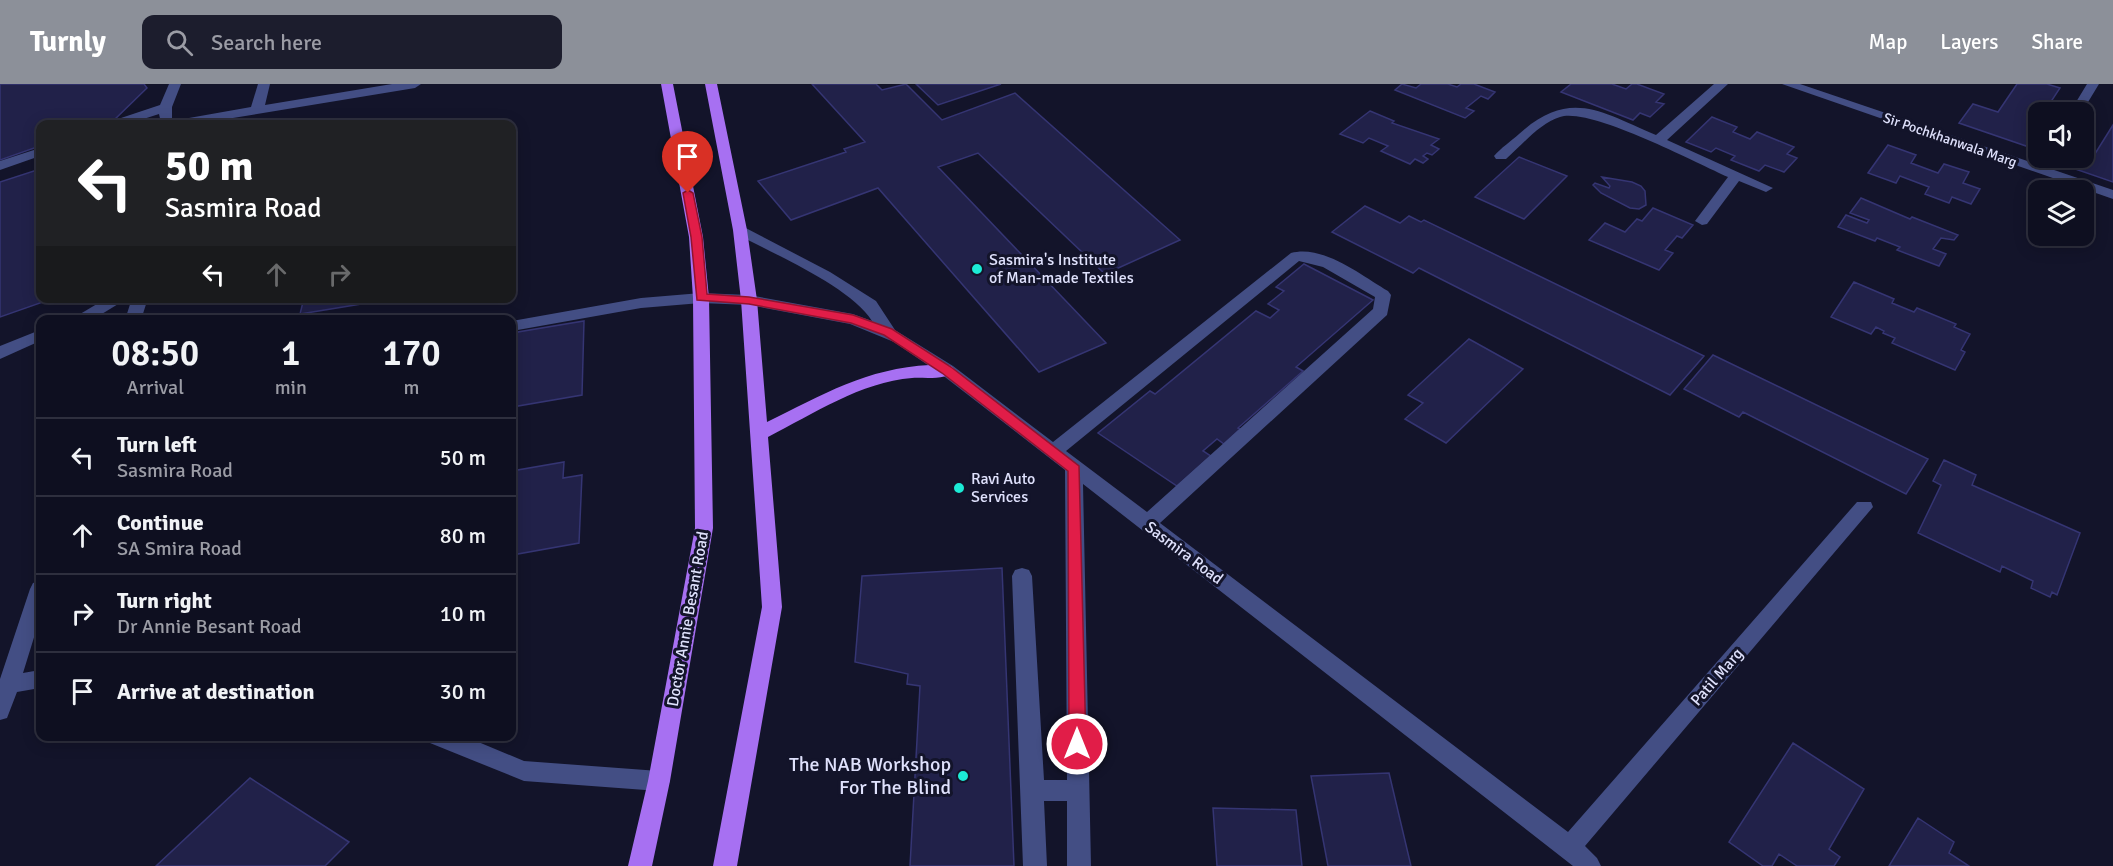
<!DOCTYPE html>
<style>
:root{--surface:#0e0f20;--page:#1c1d2d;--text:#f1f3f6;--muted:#9b9ca5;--line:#2e2f3e;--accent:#8c9099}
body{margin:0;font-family:Signika,sans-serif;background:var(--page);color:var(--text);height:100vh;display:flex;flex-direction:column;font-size:22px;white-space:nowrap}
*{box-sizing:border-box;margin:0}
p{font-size:20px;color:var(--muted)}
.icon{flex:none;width:33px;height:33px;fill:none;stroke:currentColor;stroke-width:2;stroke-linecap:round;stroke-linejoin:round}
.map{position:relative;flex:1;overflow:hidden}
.sheet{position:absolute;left:36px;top:231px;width:480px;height:426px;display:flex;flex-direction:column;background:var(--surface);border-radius:12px;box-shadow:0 3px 15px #0003,0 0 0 2px var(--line)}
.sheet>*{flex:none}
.banner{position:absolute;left:36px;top:36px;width:480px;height:183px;border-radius:12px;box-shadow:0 3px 15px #0003,0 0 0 2px var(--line);background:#202124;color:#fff;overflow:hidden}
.tools{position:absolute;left:2028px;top:18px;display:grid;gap:12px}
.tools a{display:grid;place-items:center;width:66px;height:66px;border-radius:12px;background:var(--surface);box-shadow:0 3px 15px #0003,0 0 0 2px var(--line);font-size:30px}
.pin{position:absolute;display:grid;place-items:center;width:51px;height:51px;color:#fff;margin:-62px -26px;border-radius:50% 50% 50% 0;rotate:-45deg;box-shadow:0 0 6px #0007}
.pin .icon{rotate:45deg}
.me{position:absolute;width:66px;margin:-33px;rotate:0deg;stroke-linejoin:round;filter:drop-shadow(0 0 4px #0008)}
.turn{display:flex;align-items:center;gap:21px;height:126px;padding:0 30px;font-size:27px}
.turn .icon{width:78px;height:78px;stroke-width:2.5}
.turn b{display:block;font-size:42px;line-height:51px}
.lanes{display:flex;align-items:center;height:57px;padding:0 30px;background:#0003;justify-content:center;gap:30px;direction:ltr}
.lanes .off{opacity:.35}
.eta{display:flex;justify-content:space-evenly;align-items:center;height:102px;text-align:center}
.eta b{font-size:36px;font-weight:600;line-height:42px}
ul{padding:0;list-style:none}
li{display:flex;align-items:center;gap:18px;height:78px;padding:0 30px;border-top:2px solid var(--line)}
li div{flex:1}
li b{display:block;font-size:22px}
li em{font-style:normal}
header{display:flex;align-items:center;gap:36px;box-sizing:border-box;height:84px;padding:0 30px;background:var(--accent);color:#fff}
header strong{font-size:28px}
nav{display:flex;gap:33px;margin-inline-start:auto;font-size:21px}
.search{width:420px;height:54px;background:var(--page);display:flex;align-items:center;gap:15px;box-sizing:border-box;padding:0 21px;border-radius:12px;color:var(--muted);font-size:22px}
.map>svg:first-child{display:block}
.building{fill:#212149;stroke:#353573;stroke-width:1.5}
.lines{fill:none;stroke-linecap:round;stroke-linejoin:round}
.minor{fill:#434e84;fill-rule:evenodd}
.major{fill:#a770f2;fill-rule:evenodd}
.route{fill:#e11d48;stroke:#92132f;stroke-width:1.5}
.poi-dot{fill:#1cebd6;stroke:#13142a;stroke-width:2}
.labels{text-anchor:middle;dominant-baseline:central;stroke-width:6;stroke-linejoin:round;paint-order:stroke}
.far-street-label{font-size:14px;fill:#dfe1fc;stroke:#13142a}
.poi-label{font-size:16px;fill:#dfe1fc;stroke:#13142a;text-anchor:start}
.street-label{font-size:16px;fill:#dfe1fc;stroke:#13142a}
.near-poi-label{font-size:20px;fill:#dfe1fc;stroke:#13142a;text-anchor:end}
</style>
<header>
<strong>Turnly</strong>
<div class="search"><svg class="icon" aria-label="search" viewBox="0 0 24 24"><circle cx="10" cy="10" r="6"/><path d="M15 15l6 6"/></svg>Search here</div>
<nav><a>Map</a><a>Layers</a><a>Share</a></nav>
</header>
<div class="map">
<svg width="2113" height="782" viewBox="0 0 2113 782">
<rect width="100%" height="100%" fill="#13142a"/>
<!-- building -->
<path class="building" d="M0,0H144L147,4L114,36L101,40H40V62L0,76Z
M812,0H876L882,6L906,0L942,36L1015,9L1180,156L1105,190L978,69L938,83L1106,259L1039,288L878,104L791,136L758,97L846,68L844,65L865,58Z
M916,0H1001L938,21Z
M1402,0L1416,4L1421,0H1448L1457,3L1461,0H1474L1495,8L1488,15L1481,12L1466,24L1474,27L1465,34L1395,6Z
M1571,0H1612L1626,5L1632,0H1637L1664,10L1656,18L1664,20L1650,33L1640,29L1633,36L1561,8Z
M2017,0H2047L2060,4L2052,16L2064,20L2058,28H2038V49L2029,63L1959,39L1973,20L1998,28Z
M1370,27L1394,37L1392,39L1439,55L1431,61L1439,65L1432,71L1427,69L1423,72L1428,75L1423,79L1415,75L1410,80L1381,67L1388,62L1369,54L1363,59L1340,50Z
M1712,33L1737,43L1733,48L1750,55L1757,48L1794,63L1787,70L1797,74L1784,88L1765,81L1759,87L1731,76L1735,72L1716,64L1711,68L1686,58Z
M2113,41V98L2061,80L2065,74H2084V70L2093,73Z
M1888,61L1916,71L1911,79L1938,89L1944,80L1969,88L1963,99L1980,105L1971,120L1952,113L1949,119L1925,110L1929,103L1900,92L1896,99L1868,89Z
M1519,73L1567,92L1524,135L1475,113Z
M40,85V214H45L43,218L0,233V98Z
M1602,93L1632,98L1641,102L1645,107L1646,121L1639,125L1630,124L1601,109L1593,101L1595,99L1609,104L1610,102Z
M1861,114L1910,135L1912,133L1958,151L1954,156L1941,154L1933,165L1946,170L1939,182L1897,166L1900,163L1877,154L1875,157L1838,143L1846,131L1867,139L1869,136L1850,129Z
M1365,122L1400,139L1409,132L1421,138L1424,136L1704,272L1670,311L1419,184L1413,189L1332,148Z
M1653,124L1693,141L1682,154L1677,152L1665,166L1673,169L1659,186L1589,156L1605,139L1625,148L1637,135L1642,137Z
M1304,180L1373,216L1296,283L1303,287L1238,344L1240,345L1224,360L1217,355L1203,367L1211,372L1177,402L1098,349L1150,307L1155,310L1256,227L1270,234L1279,226L1268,220L1284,207L1276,203Z
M1854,198L1894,215L1892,219L1914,228L1917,224L1956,240L1954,243L1970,250L1961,266L1965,268L1955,286L1892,259L1895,254L1883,249L1884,247L1876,243L1871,250L1831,233Z
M304,214H398L300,230Z
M584,237L582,311L512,323V249Z
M1469,255L1523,285L1446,359L1405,335L1423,319L1408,311Z
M1713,271L1928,375L1906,410L1743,328L1739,333L1684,305Z
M1944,376L1976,391L1972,401L2080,449L2057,511L2052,508L2050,513L2031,504L2033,497L2002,482L2000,488L1918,449L1941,401L1933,397Z
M564,378L563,394L582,391L579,459L512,471V387Z
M1002,484L1014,782H910L920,602L907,600L908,590L855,578L862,492Z
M1793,659L1864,705L1829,765L1840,773L1834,782H1797L1779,770L1772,782H1763L1729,758Z
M1389,689L1411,782H1328L1311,692Z
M250,694L349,758L325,782H156Z
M1213,724L1296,726L1302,782H1217Z
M1918,734L1954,758L1949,769L1969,782H1889Z"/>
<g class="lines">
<!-- minor -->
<path class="minor" d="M169,0H181L172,23V37L251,23L258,0H270L265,21L392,0H421L415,4L196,40L161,39L159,30L128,40H111L112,37L160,21Z
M1714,0H1728L1667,56L1773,104L1766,108L1739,97L1707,140L1702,141L1695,137L1728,93C1696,79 1590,23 1560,33C1540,39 1522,61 1506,75H1496L1494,72C1501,64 1511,57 1519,50C1570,4 1601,28 1656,51Z
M1782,0H1800L2113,106V115Z
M2087,0H2099L2082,28H2070Z
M40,64V72L0,86V77Z
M740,141L830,188L876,217L895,246L953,282L1053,358L1291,169C1323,160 1362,192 1388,207L1391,211L1387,231L1160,439L1568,748L1857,418H1871L1873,423L1585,762L1597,774L1601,782H1573L1083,400L1091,782H1067V717H1044L1047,782H1023L1012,492L1015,486L1022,484L1029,486L1032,492L1044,696H1067L1065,386L941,290L894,258L850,240L749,221L701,219L641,224L512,247V237L641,214L701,209L749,211L853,230L872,237C850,202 773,170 735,149L733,146L735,143ZM1299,177L1323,183L1375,213L1373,225L1147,428L1066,367Z
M107,214H128L92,236H70Z
M132,214H148L141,236H125Z
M40,246V257L0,275V262Z
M40,497V534L23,589L40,586V604L17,608L7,634L0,636V595L30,505L33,499Z
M427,652H464L524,677L659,687L667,690L670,697L667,704L659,707L524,697L430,659Z"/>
<!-- major -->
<path class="major" d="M661,0H673L703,153L709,214L713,444L670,697L652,782H628L648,697L695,444L693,214L689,153Z
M705,0H717L747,146L757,216L767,338C822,311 867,284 930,281C939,281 950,278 955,286C949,297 923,293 912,294C861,298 813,330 768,353L782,523L737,782H713L762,523L741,216L733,146Z"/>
</g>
<!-- route -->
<path class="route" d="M688,106L693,109L702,153L707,210L749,213L853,231L892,245L951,283L1079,382L1086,660L1083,665L1077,667L1071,665L1069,660L1068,387L942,289L884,251L851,239L749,220L697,216L691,153L683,109Z"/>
<!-- markers -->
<g class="poi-dot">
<circle cx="977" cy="185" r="6"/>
<circle cx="959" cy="404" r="6"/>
<circle cx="963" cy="692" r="6"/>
</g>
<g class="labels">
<!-- far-street labels -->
<g class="far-street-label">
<text transform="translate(1950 56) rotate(19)">Sir Pochkhanwala Marg</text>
</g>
<!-- poi labels -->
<g class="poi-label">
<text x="989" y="176">Sasmira's Institute<tspan x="989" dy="18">of Man-made Textiles</tspan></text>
<text x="971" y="395">Ravi Auto<tspan x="971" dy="18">Services</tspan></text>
</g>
<!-- street labels -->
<g class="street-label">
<text transform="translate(1184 469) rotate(37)">Sasmira Road</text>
<text transform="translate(688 535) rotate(-80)">Doctor Annie Besant Road</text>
<text transform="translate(1717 593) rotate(-49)">Patil Marg</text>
</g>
<!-- near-poi labels -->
<g class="near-poi-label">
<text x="951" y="680">The NAB Workshop<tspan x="951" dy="23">For The Blind</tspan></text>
</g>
</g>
</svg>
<div class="tools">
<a><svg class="icon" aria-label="sound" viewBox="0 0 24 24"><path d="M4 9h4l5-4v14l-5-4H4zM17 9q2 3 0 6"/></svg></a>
<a><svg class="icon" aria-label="layers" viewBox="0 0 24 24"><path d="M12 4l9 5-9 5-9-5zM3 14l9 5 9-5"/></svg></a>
</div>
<div class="pin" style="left:688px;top:109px;background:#d93025"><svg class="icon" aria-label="arrive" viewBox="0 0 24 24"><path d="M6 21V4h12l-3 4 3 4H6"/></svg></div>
<svg class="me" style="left:1077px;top:660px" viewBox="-20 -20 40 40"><circle r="17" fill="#e11d48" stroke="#fff" stroke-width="3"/><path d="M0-11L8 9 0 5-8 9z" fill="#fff"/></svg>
<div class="banner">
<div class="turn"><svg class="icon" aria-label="left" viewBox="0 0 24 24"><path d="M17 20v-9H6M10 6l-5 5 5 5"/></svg><div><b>50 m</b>Sasmira Road</div></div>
<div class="lanes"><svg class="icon" aria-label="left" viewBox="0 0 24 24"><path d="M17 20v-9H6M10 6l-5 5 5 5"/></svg><svg class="icon off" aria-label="ahead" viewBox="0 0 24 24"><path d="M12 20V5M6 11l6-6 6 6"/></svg><svg class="icon off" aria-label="right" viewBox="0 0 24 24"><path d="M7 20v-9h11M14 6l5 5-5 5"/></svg></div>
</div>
<section class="sheet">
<div class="eta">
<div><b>08:50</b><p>Arrival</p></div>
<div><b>1</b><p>min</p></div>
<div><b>170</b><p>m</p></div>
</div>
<ul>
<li><svg class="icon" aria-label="left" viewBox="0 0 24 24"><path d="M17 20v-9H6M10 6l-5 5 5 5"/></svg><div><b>Turn left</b><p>Sasmira Road</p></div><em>50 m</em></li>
<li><svg class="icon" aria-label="ahead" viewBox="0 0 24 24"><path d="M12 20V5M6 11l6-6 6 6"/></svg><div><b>Continue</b><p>SA Smira Road</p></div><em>80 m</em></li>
<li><svg class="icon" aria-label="right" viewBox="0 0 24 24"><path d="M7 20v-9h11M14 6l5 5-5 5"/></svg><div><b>Turn right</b><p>Dr Annie Besant Road</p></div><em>10 m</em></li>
<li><svg class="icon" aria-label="arrive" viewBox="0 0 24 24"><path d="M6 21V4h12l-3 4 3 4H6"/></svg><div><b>Arrive at destination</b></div><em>30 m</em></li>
</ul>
</section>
</div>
